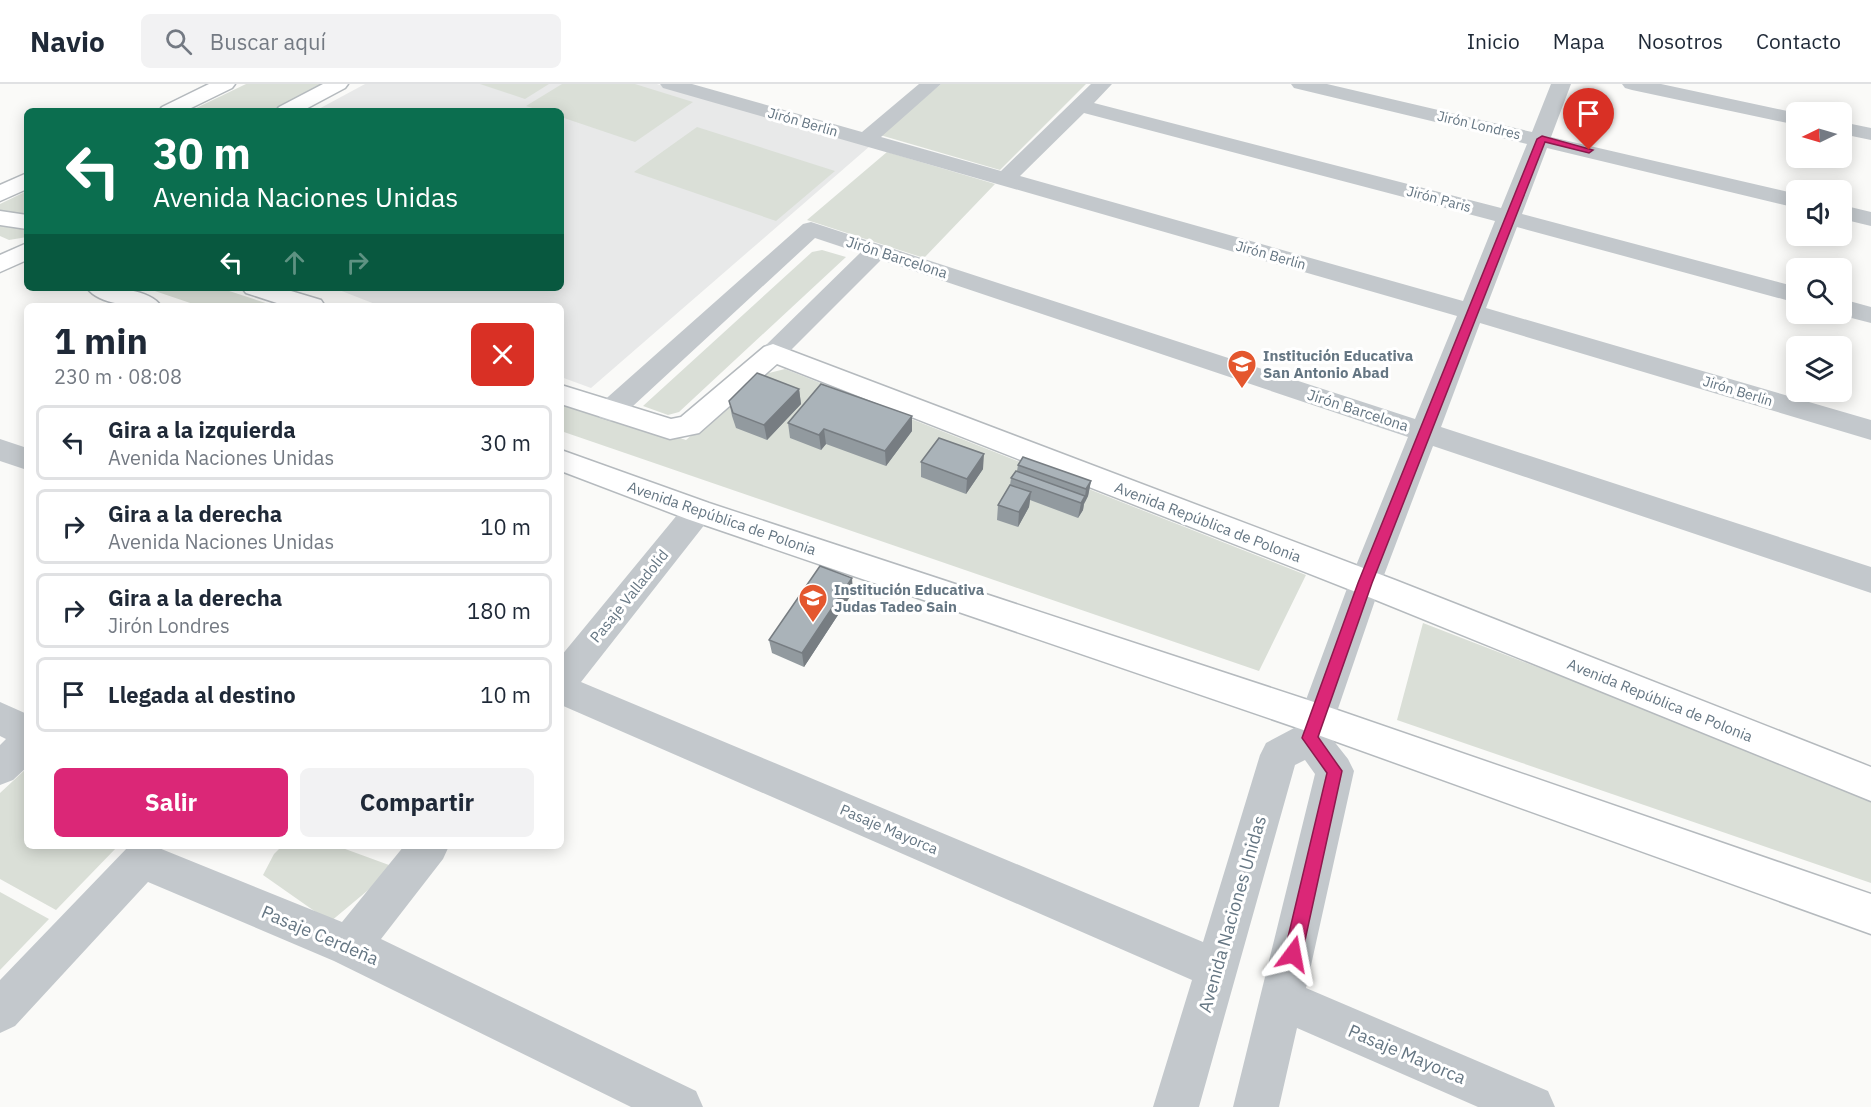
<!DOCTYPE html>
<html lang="es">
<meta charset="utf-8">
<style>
:root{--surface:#fff;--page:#f2f2f3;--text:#1f2937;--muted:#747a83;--line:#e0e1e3;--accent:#db2777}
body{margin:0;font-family:"IBM Plex Sans",sans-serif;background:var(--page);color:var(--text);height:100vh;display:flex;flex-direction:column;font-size:22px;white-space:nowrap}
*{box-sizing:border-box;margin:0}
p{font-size:20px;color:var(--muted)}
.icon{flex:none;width:33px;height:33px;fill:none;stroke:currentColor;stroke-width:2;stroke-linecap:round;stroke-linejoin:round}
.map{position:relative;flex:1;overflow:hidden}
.panel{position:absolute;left:24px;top:219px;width:540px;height:546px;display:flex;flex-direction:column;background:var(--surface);border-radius:9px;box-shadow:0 3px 15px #0003}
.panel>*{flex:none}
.guide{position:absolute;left:24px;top:24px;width:540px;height:183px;border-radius:9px;box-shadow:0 3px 15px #0003;background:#0b6e4f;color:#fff;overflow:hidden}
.needle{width:39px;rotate:265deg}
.tools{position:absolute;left:1786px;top:18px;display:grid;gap:12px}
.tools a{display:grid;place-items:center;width:66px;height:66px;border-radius:9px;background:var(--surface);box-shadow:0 3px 15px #0003;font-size:30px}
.pin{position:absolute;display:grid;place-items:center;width:51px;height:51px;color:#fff;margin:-62px -26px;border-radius:50% 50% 50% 0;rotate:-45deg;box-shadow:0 0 6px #0007}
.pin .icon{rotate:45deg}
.me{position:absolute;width:66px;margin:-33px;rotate:13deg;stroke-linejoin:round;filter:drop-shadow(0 0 4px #0008)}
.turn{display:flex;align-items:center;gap:21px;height:126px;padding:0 30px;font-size:27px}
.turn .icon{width:78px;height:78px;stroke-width:2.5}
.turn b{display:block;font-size:42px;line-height:51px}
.lanes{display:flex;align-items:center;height:57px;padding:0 30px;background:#0003;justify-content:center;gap:30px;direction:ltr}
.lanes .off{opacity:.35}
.round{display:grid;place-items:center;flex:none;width:63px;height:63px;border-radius:9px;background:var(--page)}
.summary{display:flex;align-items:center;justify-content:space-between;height:102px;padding:0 30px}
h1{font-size:36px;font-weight:700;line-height:45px}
.primary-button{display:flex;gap:12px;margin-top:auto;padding:12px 30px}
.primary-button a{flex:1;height:69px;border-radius:9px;background:var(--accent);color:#fff;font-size:24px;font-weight:700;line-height:69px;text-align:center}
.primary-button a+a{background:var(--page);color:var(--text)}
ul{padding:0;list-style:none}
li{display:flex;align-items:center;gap:18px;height:75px;margin:0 12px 9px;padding:0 18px;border:3px solid var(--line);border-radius:9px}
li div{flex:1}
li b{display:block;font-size:22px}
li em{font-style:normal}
header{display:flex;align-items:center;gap:36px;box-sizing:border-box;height:84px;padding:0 30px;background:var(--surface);border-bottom:2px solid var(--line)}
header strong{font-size:28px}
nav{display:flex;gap:33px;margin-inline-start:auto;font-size:21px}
.search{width:420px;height:54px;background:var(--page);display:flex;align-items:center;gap:15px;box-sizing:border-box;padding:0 21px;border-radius:9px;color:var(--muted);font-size:22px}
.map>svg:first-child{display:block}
.built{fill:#e8e9e9}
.green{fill:#dadfd7}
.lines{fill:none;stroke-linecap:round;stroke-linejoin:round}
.major-casing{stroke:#b5babe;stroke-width:3}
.minor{fill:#c3c8cc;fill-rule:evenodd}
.major{fill:#fff;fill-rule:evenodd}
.wall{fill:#929a9f}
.shaded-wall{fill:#777d82}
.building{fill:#aab3b9;stroke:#777d82;stroke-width:1.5}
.route{fill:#db2777;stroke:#8e194d;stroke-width:1.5}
.labels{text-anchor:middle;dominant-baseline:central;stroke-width:6;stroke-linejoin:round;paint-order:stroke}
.far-street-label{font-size:14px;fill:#657683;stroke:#fff}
.street-label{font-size:15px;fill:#657683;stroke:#fff}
.poi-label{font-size:15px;font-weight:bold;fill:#657683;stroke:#fff;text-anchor:start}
.near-street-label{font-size:18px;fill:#657683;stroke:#fff}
</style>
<header>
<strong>Navio</strong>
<div class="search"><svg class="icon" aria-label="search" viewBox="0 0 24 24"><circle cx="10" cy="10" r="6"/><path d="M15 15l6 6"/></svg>Buscar aquí</div>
<nav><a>Inicio</a><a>Mapa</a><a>Nosotros</a><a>Contacto</a></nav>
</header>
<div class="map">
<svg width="1871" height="1023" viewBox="0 0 1871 1023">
<rect width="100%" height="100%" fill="#fafaf8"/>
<!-- built -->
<path class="built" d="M365,0H657L870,62L591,304L561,293V222H380L334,204H561V27H315Z"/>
<!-- green -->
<path class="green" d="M246,0H326L274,27H190Z
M480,0H549L525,15Z
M562,0H635L693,18L635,58L561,33V27H542L526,22Z
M941,0H1086L1000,86L880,51Z
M697,43L835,87L776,137L634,88Z
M887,68L995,100L924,174L807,136Z
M27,107V153L9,156L0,152V120Z
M822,166L846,173L679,328L668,331L643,322L812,168Z
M146,204H220L275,222H199Z
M785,285L1306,491L1259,587L561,347V315L686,356L761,291Z
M1423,539L1871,712V799L1397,636Z
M27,684V762H118L56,826L0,795V709Z
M282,762H337L389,781L379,797L330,838L263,791L274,770Z
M0,808L49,835L0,886Z"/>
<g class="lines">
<!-- major casing -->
<g class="major-casing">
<path id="major" d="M209,0H235L232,4L185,27H159L162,23Z
M323,0H348L345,4L302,27H276L279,23Z
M27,89V105L0,117V101Z
M0,127L27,131V145L0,141Z
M27,159V176L0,188V171Z
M87,204C108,204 148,203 161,222C140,222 101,223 87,204Z
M242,204H281L321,216L325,222H286L246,209Z
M773,260L1395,496L1871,683V717L1371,514L777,280L699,349L670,355L561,320V301L671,335L681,333L764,263Z
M561,366L709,419L1317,619L1871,810V850L1315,650L687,435L561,387Z"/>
</g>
<!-- minor -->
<path class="minor" d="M660,0H692L862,48L919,0H941L881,53L1001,87L1091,0H1112L1094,19L1501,124L1527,60L1294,4L1291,0H1327L1532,48L1551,0H1571L1551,53L1797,110V124L1547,64L1522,130L1797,203V219L1517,143L1486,224L1871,336V356L1480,239L1441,343L1871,483V509L1433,362L1381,499L1329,651L1348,675L1354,687L1306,904L1548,1007L1555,1023H1478L1297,944L1279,1023H1233L1315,690L1305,676L1295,681L1199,1023H1153L1192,896L561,621V572L687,419L698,416L709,419L713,427L709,435L581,598L1203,858L1260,671L1266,659L1296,643L1349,499L1408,353L881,176L782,275L773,278L764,275L760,269L764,263L860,169L815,154L620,334L610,337L600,334L596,327L600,320L803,140L811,138L1415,335L1457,232L663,4ZM1084,29L1495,137L1463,217L1020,92Z
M1622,0H1661L1797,29V41L1632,6L1625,4Z
M1842,38L1871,44V56L1842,50Z
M1842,121L1871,128V142L1842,135Z
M1842,215L1871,223V239L1836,230H1842Z
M0,355L27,364V386L0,377Z
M0,618L27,630V683L13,696L0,701V661L6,655L0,652Z
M154,762L342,838L404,762H449L443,775L381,855L696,1007L703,1023H631L334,877L148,798L15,942L0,949V896L128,763Z"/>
<!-- major -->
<use href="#major" class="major"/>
</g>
<!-- wall -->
<path class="wall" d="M799,305L801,320L767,356L736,344L732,332L729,317Z
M788,339L912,347L886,382L826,360L821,366L790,354Z
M921,378L983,385L966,410L921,393Z
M1018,381L1091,397L1088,412L1084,420L1083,426L1078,434L1030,416L1029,423L1018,443L997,436L998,421L1010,401L1011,394L1017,387Z
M853,508L804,583L772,569L769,556Z"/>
<!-- shaded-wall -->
<path class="shaded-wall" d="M799,305L801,320L767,356L764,341Z
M912,332V347L886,382L885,367Z
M824,345L826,360L821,366L819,351Z
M984,370L983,385L966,410L967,395Z
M1091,397L1088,412L1084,420L1086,405Z
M1031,408L1029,423L1018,443L1019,428Z
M1085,412L1083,426L1078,434L1081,419Z
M852,494L853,508L804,583L802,569Z"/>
<!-- building -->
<path class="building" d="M757,289L799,305L764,341L733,329L729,317Z
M821,300L912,332L885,367L824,345L819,351L788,339Z
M939,354L984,370L967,395L921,378Z
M1023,373L1091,397L1086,405L1018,381Z
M1016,387L1085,412L1081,419L1011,394Z
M1010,401L1031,408L1019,428L998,421Z
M820,482L852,494L802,569L769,556Z"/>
<!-- route -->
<path class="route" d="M1542,52L1593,66L1589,69L1545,58L1372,499L1318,653L1342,687L1302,870L1299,876L1293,879L1287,876L1284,870L1327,689L1302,654L1358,499L1537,55Z"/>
<!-- icons -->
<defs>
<g id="school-pin" transform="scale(1.5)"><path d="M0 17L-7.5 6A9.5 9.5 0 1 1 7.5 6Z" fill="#e4572e" stroke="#fff"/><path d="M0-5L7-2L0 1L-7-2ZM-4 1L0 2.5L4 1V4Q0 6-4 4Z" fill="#fff"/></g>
</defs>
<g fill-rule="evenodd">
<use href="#school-pin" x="1242" y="280"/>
<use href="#school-pin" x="813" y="514"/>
</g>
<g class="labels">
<!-- far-street labels -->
<g class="far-street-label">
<text transform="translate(803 38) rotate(16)">Jirón Berlin</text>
<text transform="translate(1479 41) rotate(13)">Jirón Londres</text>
<text transform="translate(1439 115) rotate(15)">Jirón Paris</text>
<text transform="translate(1271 171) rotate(16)">Jirón Berlin</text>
<text transform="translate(1738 307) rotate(17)">Jirón Berlin</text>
</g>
<!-- street labels -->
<g class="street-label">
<text transform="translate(897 173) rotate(18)">Jirón Barcelona</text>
<text transform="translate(1358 326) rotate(18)">Jirón Barcelona</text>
<text transform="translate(722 434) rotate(19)">Avenida República de Polonia</text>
<text transform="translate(1208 438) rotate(21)">Avenida República de Polonia</text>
<text transform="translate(629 512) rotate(-51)">Pasaje Valladolid</text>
<text transform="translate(1660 616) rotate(22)">Avenida República de Polonia</text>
<text transform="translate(889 745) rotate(23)">Pasaje Mayorca</text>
</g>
<!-- poi labels -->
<g class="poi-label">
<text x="1263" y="271">Institución Educativa<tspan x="1263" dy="17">San Antonio Abad</tspan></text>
<text x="834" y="505">Institución Educativa<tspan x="834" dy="17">Judas Tadeo Sain</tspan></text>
</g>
<!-- near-street labels -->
<g class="near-street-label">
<text transform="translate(1232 830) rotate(-74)">Avenida Naciones Unidas</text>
<text transform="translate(320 851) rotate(23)">Pasaje Cerdeña</text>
<text transform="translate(1407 970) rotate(23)">Pasaje Mayorca</text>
</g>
</g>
</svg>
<div class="tools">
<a><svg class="needle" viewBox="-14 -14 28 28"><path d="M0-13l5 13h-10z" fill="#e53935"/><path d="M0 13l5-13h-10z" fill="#747a83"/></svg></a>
<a><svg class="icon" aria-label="sound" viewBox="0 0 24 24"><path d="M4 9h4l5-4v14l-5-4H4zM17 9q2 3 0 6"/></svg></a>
<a><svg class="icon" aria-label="search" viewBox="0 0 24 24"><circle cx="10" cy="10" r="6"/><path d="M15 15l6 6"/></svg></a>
<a><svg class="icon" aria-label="layers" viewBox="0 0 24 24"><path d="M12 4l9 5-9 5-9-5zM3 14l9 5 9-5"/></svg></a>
</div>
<div class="pin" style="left:1589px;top:66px;background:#d93025"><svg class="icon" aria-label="arrive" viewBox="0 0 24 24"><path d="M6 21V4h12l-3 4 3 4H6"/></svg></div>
<svg class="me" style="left:1293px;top:870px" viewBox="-20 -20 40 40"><path d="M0-17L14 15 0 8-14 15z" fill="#db2777" stroke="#fff" stroke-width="4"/></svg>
<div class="guide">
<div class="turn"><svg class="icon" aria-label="left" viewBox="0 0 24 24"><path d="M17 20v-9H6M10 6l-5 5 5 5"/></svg><div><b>30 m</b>Avenida Naciones Unidas</div></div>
<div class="lanes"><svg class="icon" aria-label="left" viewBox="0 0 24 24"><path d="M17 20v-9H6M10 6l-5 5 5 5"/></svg><svg class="icon off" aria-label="ahead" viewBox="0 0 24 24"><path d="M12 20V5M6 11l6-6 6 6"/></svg><svg class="icon off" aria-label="right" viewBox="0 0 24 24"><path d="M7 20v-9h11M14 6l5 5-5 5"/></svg></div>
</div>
<section class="panel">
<div class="summary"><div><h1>1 min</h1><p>230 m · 08:08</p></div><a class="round" style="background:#d93025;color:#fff"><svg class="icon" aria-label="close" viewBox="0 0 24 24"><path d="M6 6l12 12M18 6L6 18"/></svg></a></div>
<ul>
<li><svg class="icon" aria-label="left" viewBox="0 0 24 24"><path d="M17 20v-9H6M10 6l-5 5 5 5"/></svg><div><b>Gira a la izquierda</b><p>Avenida Naciones Unidas</p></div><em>30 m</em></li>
<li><svg class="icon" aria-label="right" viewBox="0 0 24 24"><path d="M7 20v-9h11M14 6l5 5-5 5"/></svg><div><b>Gira a la derecha</b><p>Avenida Naciones Unidas</p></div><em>10 m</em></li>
<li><svg class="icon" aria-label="right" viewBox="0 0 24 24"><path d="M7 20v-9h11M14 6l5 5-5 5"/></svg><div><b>Gira a la derecha</b><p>Jirón Londres</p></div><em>180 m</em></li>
<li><svg class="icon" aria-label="arrive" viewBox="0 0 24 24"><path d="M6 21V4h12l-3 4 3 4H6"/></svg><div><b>Llegada al destino</b></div><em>10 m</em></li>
</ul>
<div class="primary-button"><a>Salir</a><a>Compartir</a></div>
</section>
</div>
